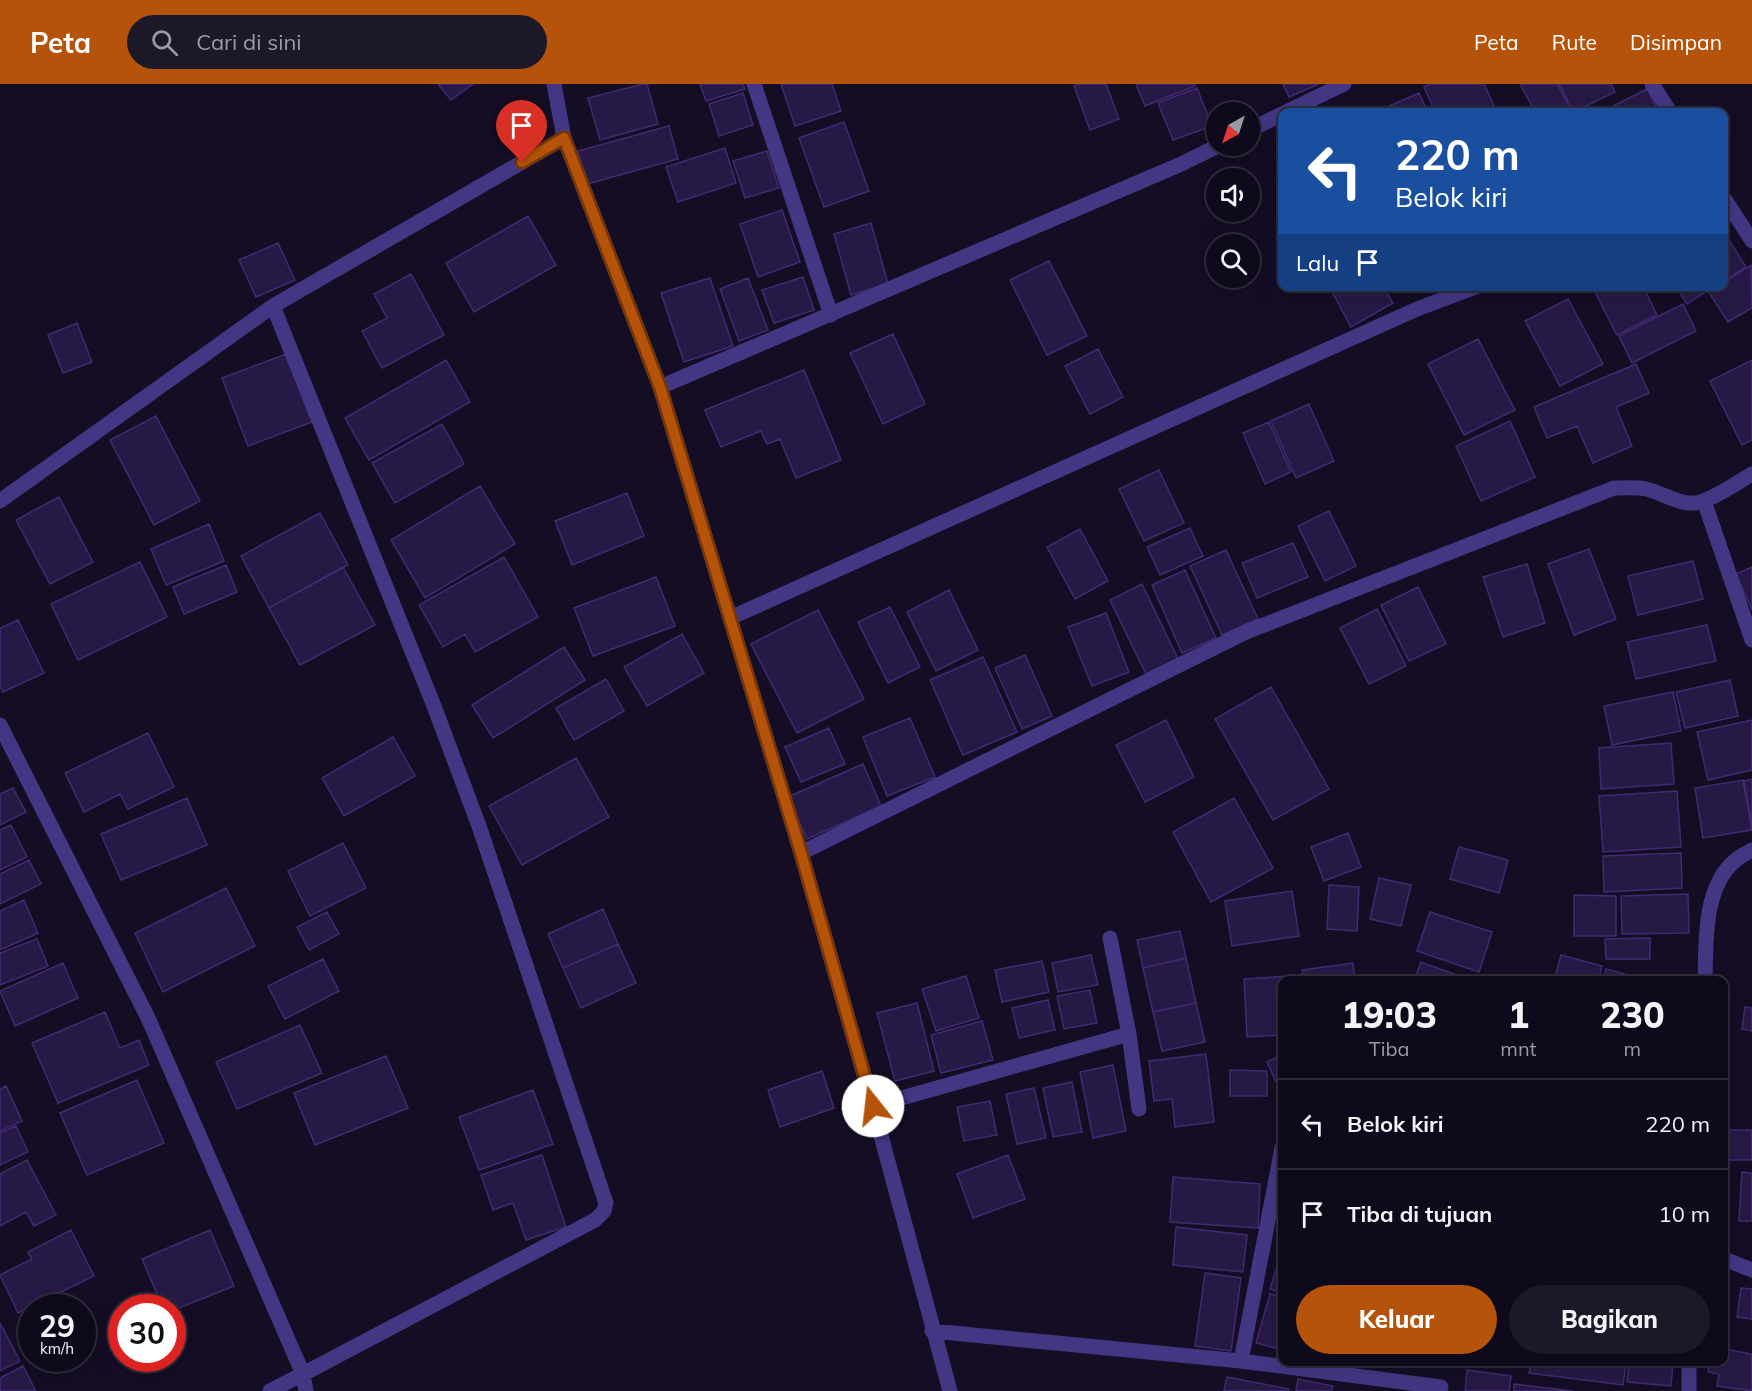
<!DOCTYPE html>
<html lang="id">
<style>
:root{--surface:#0f0a1b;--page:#1d1828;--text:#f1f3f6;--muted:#9b9aa3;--line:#2f2b3a;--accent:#b45309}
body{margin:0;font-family:Mulish,sans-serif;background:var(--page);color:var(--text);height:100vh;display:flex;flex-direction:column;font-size:22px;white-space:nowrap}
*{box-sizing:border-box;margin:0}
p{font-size:20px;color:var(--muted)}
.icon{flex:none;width:33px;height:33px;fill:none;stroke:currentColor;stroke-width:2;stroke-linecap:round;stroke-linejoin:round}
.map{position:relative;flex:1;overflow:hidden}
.side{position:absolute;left:1278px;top:892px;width:450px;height:390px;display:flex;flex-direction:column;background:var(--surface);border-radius:12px;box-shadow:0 6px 24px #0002,0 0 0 2px var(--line)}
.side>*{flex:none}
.banner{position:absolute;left:1278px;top:24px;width:450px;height:183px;border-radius:12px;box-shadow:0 6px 24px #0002,0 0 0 2px var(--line);background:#1a4fa0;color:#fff;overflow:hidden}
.needle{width:39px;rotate:219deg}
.controls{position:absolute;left:1206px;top:18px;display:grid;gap:12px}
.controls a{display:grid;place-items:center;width:54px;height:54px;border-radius:50%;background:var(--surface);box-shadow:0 6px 24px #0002,0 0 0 2px var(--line);font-size:30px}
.speed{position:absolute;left:18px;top:1210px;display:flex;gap:12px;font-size:30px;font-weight:700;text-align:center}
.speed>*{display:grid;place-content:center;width:78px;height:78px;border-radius:50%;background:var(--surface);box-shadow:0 6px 24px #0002,0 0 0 2px var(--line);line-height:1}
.speed small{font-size:15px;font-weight:400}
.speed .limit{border:9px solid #d22;background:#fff;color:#111}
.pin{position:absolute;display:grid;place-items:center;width:51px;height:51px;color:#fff;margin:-62px -26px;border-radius:50% 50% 50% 0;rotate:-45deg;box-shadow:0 0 6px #0007}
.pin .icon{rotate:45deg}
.me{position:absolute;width:66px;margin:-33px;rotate:344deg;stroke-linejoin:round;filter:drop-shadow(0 0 4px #0008)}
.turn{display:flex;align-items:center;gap:21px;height:126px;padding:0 18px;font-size:27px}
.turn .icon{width:78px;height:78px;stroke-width:2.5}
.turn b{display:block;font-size:42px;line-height:51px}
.then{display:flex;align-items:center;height:57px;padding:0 18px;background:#0003;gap:12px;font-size:22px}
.eta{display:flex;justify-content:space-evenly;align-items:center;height:102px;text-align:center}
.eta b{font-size:36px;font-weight:800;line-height:42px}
.cta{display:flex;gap:12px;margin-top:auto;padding:12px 18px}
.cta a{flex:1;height:69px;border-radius:36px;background:var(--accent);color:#fff;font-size:24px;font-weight:800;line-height:69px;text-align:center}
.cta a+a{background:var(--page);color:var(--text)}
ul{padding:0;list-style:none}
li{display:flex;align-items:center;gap:18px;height:90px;padding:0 18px;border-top:2px solid var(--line)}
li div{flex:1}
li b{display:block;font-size:22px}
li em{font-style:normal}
header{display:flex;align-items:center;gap:36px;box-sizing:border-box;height:84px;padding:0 30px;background:var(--accent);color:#fff}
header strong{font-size:28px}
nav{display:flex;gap:33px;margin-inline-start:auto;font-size:21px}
.search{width:420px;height:54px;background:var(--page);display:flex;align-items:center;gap:15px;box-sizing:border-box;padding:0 21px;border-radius:33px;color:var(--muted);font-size:22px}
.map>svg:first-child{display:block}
.building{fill:#271945;stroke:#412a72;stroke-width:1.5}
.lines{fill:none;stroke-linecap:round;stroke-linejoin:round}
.minor{stroke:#433784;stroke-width:15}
.route-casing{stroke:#753606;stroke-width:15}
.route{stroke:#b45309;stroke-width:10}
</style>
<header>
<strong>Peta</strong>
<div class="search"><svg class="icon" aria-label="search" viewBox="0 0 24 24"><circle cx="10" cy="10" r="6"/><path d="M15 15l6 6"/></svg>Cari di sini</div>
<nav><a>Peta</a><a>Rute</a><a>Disimpan</a></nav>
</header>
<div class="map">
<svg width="1752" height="1307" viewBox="0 0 1752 1307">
<rect width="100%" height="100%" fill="#140d24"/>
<!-- building -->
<path class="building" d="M438,0H473L451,16Z
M643,0H647L658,40L600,56L588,14Z
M700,0H743L745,5L706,17Z
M781,0H832L841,27L795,42Z
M1080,0H1106L1119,35L1090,46L1074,2Z
M1136,0H1195V2L1145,22Z
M1283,0H1319L1289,13Z
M1431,0H1484L1497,28H1435L1424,3Z
M1520,0H1557L1572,28H1535Z
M1559,0H1611L1615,8L1574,28Z
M1197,4L1212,42L1173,56L1158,19Z
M1647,5L1659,28H1601Z
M743,9L753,41L719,52L709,20Z
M1419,9L1428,28H1389L1387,23Z
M844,38L869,107L824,123L799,54Z
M669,42L678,75L587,100L578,67Z
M725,64L736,99L678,118L666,83Z
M767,67L779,104L745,114L733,77Z
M782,126L800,178L758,193L740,140Z
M528,132L556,181L474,228L446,179Z
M871,139L888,200L851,211L834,150Z
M1729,156L1746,183L1724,197V159Z
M278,159L295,196L256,213L239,176Z
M1049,177L1087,252L1047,271L1010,196Z
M1751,181L1752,224L1728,238L1708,207L1716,202H1724V198Z
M411,190L444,251L382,284L362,247L387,234L374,210Z
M803,193L814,226L774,239L762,206Z
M710,194L733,262L684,278L661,209Z
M748,194L768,246L739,257L720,205Z
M1329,202H1383L1393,219L1351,243Z
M1597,202H1643L1657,231L1617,251L1593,204Z
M1676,202H1715L1687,220Z
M1568,215L1603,280L1560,302L1525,237Z
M1683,220L1696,247L1632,279L1619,252Z
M77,239L92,278L63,289L48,251Z
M893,250L925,320L883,340L850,269Z
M1478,255L1515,326L1464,351L1428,280Z
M1098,265L1123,313L1090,330L1065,282Z
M286,270L312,338L248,362L222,294Z
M446,276L470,318L369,376L345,334Z
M1752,276V356L1742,361L1710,297Z
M1636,280L1649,309L1616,323L1632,362L1593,379L1577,342L1547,354L1534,323Z
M804,286L841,376L796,394L780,355L767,360L761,347L721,363L705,326Z
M1309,320L1334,377L1296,394L1271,337Z
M156,332L200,417L154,441L110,356Z
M1510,337L1535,393L1481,417L1456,362Z
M1269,338L1291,388L1265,400L1243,349Z
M442,340L464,380L395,419L372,379Z
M1159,386L1184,439L1144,457L1119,405Z
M480,402L515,460L425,514L391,456Z
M627,409L644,452L572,481L555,437Z
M59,413L93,478L50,500L16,436Z
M1329,427L1356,482L1325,497L1298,442Z
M320,429L348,481L269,524L241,472Z
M209,440L224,477L166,501L151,465Z
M1190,444L1203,472L1160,491L1147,463Z
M1080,445L1108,497L1075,515L1047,463Z
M1293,459L1308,493L1257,514L1242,479Z
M1589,465L1616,535L1574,551L1548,480Z
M1226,466L1258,535L1222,551L1190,482Z
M504,473L538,533L475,568L465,550L443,563L419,521Z
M1693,477L1703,515L1638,531L1628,492Z
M140,478L167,533L78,576L51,520Z
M1527,480L1545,539L1503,553L1483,493Z
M226,481L237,508L184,530L173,503Z
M343,483L375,541L300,581L269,524Z
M1752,483V526L1736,490Z
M1185,486L1216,554L1182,569L1152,501Z
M656,493L675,542L593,572L574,524Z
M1142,500L1178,575L1146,590L1110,516Z
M1418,503L1446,560L1409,577L1381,521Z
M949,506L978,566L936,587L907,528Z
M890,523L920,583L888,599L858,538Z
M1377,525L1406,582L1369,600L1340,544Z
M818,526L864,615L797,649L751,560Z
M1106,529L1129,588L1092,602L1068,543Z
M18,536L44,589L3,608L0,602V544Z
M1707,541L1716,577L1636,595L1627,558Z
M682,550L704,589L647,622L624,583Z
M564,563L585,596L493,654L472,621Z
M1025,571L1052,632L1022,645L995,584Z
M983,573L1017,648L963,671L930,596Z
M606,595L624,627L574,656L556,624Z
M1730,596L1738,632L1685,644L1676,608Z
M1271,603L1329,705L1273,736L1215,635Z
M1673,608L1681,647L1612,661L1604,622Z
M910,634L935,693L887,712L863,653Z
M1166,636L1194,693L1145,718L1116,661Z
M1752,636V686L1708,696L1697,648Z
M829,644L845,680L801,698L785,663Z
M148,649L174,703L128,725L120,710L84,728L65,689Z
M393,653L415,692L344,732L322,694Z
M1671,659L1674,700L1601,705L1599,664Z
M576,674L609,733L522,781L489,722Z
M863,680L881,722L807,755L788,713Z
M1752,695V741L1744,697Z
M1743,696L1752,746L1703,754L1695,704Z
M13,704L26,728L0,741V710Z
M1677,707L1681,763L1603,768L1599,712Z
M187,714L207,761L121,796L101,750Z
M1234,714L1273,784L1211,818L1173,748Z
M11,741L27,773L0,786V746Z
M1348,749L1361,783L1324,797L1311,763Z
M343,759L366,804L310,832L288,787Z
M1459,763L1508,776L1499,809L1450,795Z
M1681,769L1682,804L1604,808L1603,772Z
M29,776L41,800L0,820V790Z
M1379,794L1411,801L1401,842L1370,835Z
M1329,801L1359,803L1357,847L1327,845Z
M226,804L255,862L163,908L135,849Z
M1292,807L1299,852L1232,862L1225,817Z
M1688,810L1689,849L1622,850L1621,812Z
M1574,811L1616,812V852H1574Z
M24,816L38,849L0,866V827Z
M603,825L618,860L563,884L548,850Z
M327,828L339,850L309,866L297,843Z
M1430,828L1492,848L1479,888L1417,867Z
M1180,847L1186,874L1143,884L1137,856Z
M1650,854V875H1606L1605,855Z
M37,855L48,882L0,901V869Z
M618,860L636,899L581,924L563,884Z
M1091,871L1098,901L1058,908L1052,879Z
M1561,871L1602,882L1598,897H1554Z
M1186,874L1196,919L1153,928L1143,884Z
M323,875L339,907L285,935L268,902Z
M1042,877L1049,908L1002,918L995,886Z
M1421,878L1473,897H1414Z
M63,879L78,914L15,942L0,907Z
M1353,879L1355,897H1303L1302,886Z
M1606,885L1632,892L1631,897H1603Z
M966,892L979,934L936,947L922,905Z
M1290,892L1291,897H1282V951L1247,953L1244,895Z
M1090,906L1097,939L1064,945L1057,912Z
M1048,916L1055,946L1019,954L1012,924Z
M917,919L934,987L895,997L877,929Z
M1196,919L1205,958L1162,967L1153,928Z
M1745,923L1752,924V947L1742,945Z
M105,928L120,964L139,956L149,981L58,1019L32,959Z
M982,937L993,976L941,989L931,951Z
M300,941L322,989L237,1025L216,978Z
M1206,970L1214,1038L1175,1043L1172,1015L1154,1017L1149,977Z
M1282,971V1011L1267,978Z
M386,972L408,1024L315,1061L294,1009Z
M1113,981L1126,1047L1093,1054L1080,988Z
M1230,986L1267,987V1012H1230Z
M822,987L834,1024L780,1043L768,1006Z
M137,996L164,1059L87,1091L60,1029Z
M1072,998L1082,1048L1053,1053L1043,1004Z
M6,1002L22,1037L0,1047V1005Z
M1034,1004L1046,1054L1017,1060L1006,1010Z
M533,1006L553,1060L479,1086L459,1033Z
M990,1017L997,1051L964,1057L957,1023Z
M16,1042L28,1068L0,1081V1049Z
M1728,1046H1752V1076H1729Z
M542,1071L566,1143L526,1156L513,1119L493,1126L481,1091Z
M1008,1071L1025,1115L973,1134L957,1090Z
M27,1076L56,1131L34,1142L26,1128L0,1142V1090Z
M1742,1088L1752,1089V1137H1739Z
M1173,1093L1260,1100L1258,1144L1170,1138Z
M1176,1143L1247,1151L1243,1188L1173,1181Z
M71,1146L94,1192L18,1229L0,1191L32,1175L28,1168Z
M210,1146L234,1202L172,1227V1224H163L142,1175Z
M1281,1170H1282V1209L1270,1205Z
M1205,1189L1241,1194L1231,1267L1195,1262Z
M1741,1204L1752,1205V1235L1737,1233Z
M1270,1210L1282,1213V1266L1256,1259Z
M0,1239L20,1277L0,1287Z
M1724,1265L1752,1270V1307L1717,1302L1719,1290L1708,1288L1709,1278H1724Z
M1531,1278H1626L1623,1301L1529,1289Z
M1629,1278H1673L1671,1302L1627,1298Z
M23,1282L36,1307H0V1294Z
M1467,1286L1511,1292L1509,1307H1465Z
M1227,1293L1289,1305L1288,1307H1224Z
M1298,1295L1333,1302L1332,1307H1296Z
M1514,1300L1573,1307H1514Z"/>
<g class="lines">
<!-- minor -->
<path class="minor" d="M554,0L564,54L660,303L801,769L873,1022L950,1307
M754,0L831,231
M1652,0L1670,28
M1286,28L1344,0
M1250,46L1282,30
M1724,114L1752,157
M273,222L434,622L479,742L606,1119L604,1127L595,1136L303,1290L306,1307
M660,303L1179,81L1218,62
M0,417L273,222L564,54
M1704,417L1752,556
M730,534L1417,225L1478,202
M0,641L149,936L303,1290L270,1307
M801,769L1246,548L1614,404C1624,404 1636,403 1646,405C1665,409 1683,425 1703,417C1720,411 1737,399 1752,390
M1110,854L1129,950L1139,1025
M1705,897C1706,859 1703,802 1736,776C1740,772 1747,769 1752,766
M873,1022L1129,950
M1724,1175L1752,1186
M932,1247L1241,1277L1441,1303
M1241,1277L1282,1064
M1689,1278V1307"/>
</g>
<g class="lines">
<!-- route casing -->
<g class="route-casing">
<path id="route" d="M522,78L564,54L660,303L801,769L873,1022"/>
</g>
<!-- route -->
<use href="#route" class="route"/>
</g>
</svg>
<div class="controls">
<a><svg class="needle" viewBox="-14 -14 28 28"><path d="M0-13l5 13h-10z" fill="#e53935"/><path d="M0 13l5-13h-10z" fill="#9b9aa3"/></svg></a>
<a><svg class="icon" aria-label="sound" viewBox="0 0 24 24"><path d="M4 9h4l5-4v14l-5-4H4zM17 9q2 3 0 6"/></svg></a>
<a><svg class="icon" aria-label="search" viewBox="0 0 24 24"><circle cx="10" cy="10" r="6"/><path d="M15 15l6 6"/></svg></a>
</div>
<div class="speed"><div>29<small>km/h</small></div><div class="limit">30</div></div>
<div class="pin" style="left:522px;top:78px;background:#d93025"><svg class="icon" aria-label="arrive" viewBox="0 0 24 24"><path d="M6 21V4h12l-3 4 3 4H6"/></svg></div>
<svg class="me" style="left:873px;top:1022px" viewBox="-20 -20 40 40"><circle r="19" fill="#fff"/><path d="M0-13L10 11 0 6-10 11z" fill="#b45309"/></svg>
<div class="banner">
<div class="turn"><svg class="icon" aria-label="left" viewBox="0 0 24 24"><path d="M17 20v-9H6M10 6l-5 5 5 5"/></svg><div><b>220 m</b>Belok kiri</div></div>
<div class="then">Lalu<svg class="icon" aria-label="arrive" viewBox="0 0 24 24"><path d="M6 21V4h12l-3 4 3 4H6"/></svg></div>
</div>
<section class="side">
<div class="eta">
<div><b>19:03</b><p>Tiba</p></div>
<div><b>1</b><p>mnt</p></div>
<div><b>230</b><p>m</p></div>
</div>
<ul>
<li><svg class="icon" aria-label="left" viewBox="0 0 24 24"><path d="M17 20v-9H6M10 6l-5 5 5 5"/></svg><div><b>Belok kiri</b></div><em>220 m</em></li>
<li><svg class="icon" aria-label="arrive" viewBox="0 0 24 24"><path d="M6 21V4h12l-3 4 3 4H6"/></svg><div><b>Tiba di tujuan</b></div><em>10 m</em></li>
</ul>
<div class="cta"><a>Keluar</a><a>Bagikan</a></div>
</section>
</div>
